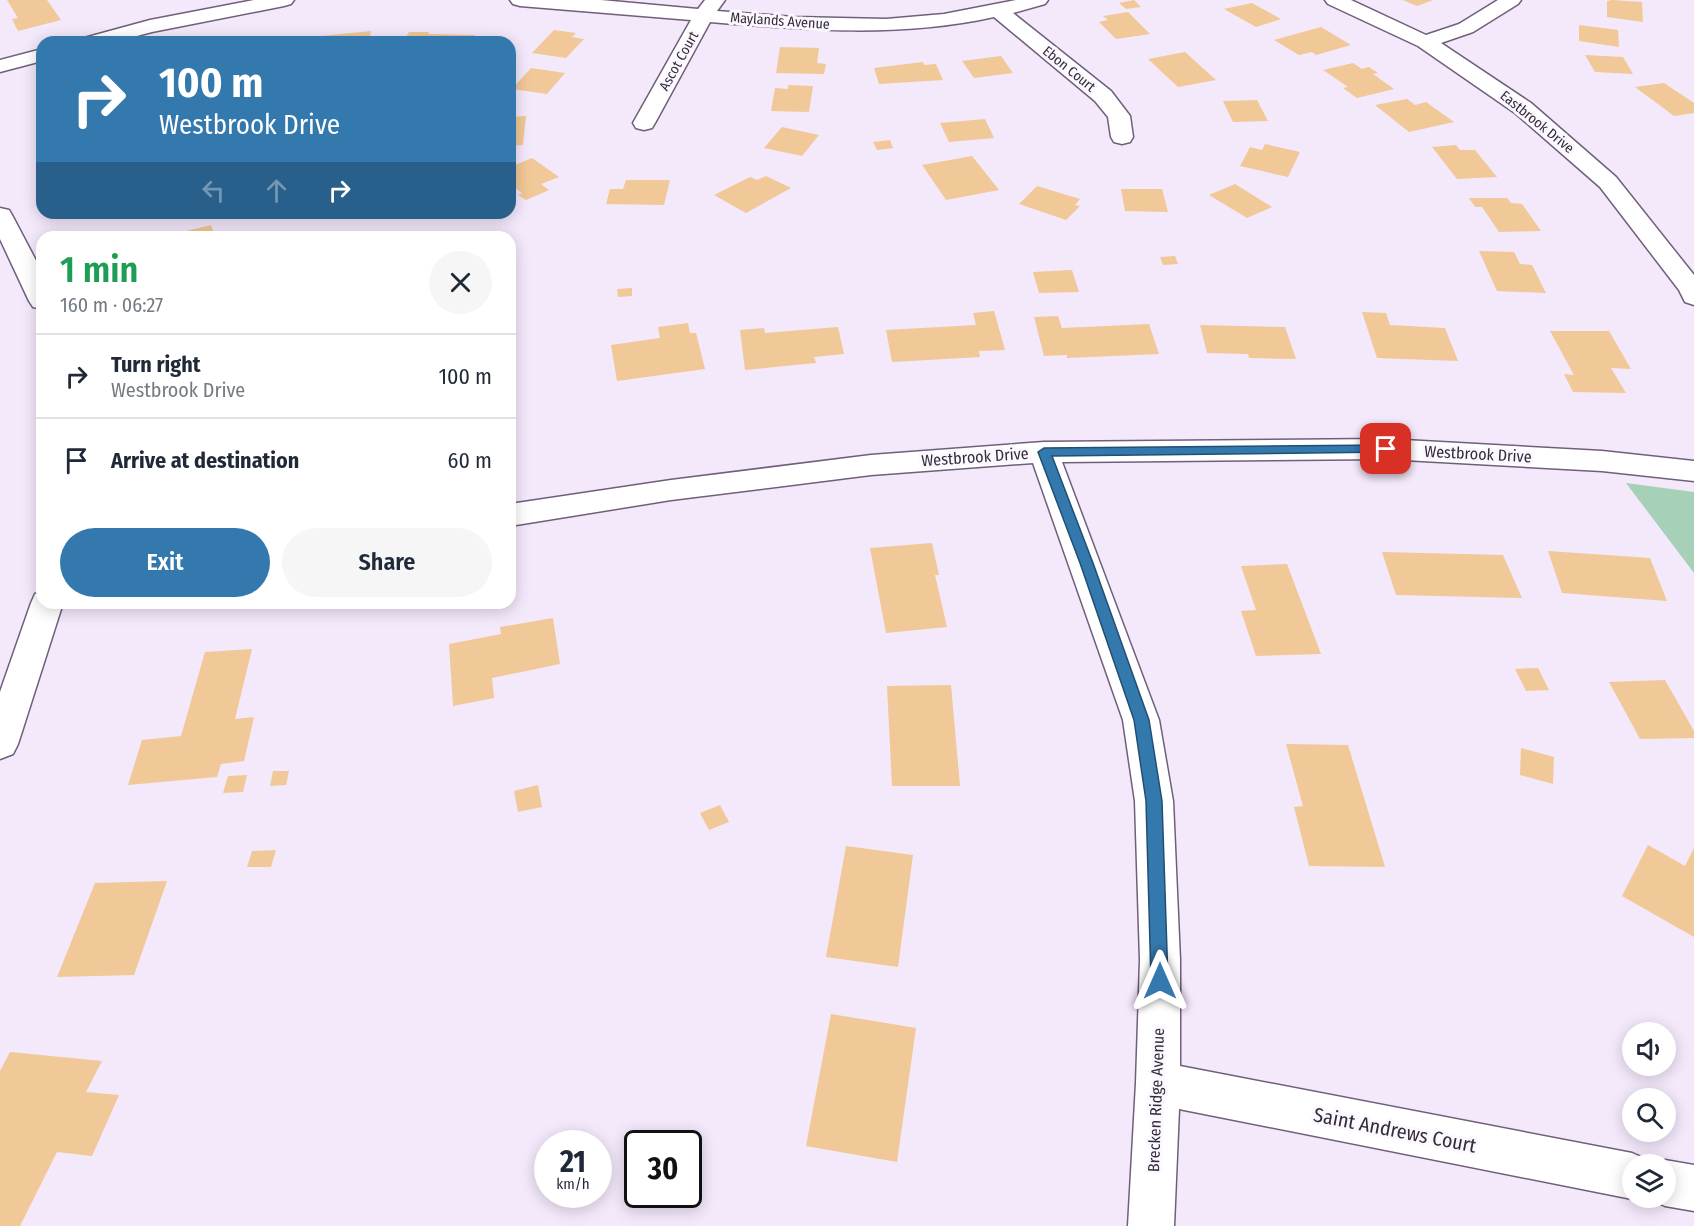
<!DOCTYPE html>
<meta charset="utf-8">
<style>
:root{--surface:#fff;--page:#f6f6f7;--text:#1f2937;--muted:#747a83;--line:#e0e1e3;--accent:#3479ae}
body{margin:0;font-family:"Fira Sans Condensed",sans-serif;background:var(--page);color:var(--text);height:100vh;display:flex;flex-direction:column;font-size:22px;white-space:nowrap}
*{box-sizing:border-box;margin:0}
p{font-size:20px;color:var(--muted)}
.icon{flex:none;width:33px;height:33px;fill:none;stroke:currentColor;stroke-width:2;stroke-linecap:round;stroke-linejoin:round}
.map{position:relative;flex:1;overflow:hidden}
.details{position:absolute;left:36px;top:231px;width:480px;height:378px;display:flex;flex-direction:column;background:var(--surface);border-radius:18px;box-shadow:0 3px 15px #0003}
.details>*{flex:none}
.guide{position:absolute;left:36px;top:36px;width:480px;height:183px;border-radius:18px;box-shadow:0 3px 15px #0003;background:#3479ae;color:#fff;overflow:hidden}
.controls{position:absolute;left:1622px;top:1022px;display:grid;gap:12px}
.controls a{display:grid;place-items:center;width:54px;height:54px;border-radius:50%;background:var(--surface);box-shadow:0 3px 15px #0003;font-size:30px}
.speed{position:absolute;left:534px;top:1130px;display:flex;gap:12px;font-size:30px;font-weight:700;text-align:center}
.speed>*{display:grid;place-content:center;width:78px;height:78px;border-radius:50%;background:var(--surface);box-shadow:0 3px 15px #0003;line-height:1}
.speed small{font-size:15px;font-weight:400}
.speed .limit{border:3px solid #111;border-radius:9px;background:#fff;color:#111}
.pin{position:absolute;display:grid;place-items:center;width:51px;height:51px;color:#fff;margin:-26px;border-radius:12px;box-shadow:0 3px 9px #0006}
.me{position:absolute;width:66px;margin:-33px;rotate:0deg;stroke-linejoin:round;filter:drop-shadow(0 0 4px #0008)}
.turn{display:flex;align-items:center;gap:21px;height:126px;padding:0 24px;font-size:27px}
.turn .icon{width:78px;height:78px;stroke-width:2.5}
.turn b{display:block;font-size:42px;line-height:51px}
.lanes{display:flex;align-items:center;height:57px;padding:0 24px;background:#0003;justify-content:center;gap:30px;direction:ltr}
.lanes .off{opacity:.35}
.round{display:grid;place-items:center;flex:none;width:63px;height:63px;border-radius:32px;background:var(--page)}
.summary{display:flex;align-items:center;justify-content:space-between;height:102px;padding:0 24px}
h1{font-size:36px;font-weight:600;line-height:45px;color:#1e9e55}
.primary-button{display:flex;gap:12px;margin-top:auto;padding:12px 24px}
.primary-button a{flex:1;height:69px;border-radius:36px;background:var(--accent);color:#fff;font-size:24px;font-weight:600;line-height:69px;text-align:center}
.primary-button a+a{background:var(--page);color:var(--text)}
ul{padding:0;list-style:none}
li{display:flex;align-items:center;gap:18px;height:84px;padding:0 24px;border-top:2px solid var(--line)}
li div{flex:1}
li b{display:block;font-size:22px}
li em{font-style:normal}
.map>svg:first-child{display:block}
.green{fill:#a7d0b9}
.building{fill:#f1c897}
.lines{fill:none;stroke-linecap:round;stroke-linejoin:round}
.minor-casing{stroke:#705f7a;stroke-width:3}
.minor{fill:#fff;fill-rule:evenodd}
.route{fill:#3479ae;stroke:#224f71;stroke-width:1.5}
.labels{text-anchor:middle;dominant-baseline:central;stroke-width:6;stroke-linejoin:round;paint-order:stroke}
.far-street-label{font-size:14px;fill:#342c39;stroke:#fcf8ff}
.street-label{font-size:16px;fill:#342c39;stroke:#fcf8ff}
.near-street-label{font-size:20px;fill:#342c39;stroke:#fcf8ff}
</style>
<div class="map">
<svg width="1694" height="1226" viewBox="0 0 1694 1226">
<rect width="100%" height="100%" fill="#f4e8fb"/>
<!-- green -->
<path class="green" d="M1626,483L1694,492V573Z"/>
<!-- building -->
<path class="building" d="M7,0H47L61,20L18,31L12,19L18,18Z
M1134,0L1141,7L1126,9L1119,3Z
M1403,0H1433L1417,6Z
M1612,0L1642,2L1643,22L1607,17V1Z
M1252,3L1281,19L1256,27L1224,9Z
M1128,12L1150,34L1116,39L1099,22L1108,20L1103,16Z
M1579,25L1618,30L1619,47L1579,41Z
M1321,27L1351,45L1316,55L1312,52L1299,55L1274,40Z
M554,30L576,33L572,37L584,39L566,58L532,53Z
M371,31L369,42H300L301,38Z
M409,32H429L428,34L475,35L471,42H403Z
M780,47L819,48L817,63L826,64L824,74L776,73Z
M1185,52L1216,80L1178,87L1148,59Z
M1585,55L1623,57L1633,74L1595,72Z
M1001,56L1013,73L974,78L962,61Z
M923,62L924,65L936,64L943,80L879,84L874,68Z
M1353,63L1362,69L1369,67L1378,73L1373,74L1394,89L1357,98L1343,88L1348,87L1323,70Z
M531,68L565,73L547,94L512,89Z
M1664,83L1694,103V113L1674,116L1635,87Z
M788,85L813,86L809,112L771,111L775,88L788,89Z
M1407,99L1415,105L1426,102L1454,122L1409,132L1375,105Z
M1257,100L1268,121L1233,122L1223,101Z
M526,116L523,145L510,146V117Z
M985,119L994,138L949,142L940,123Z
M782,127L819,135L802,156L764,148Z
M890,140L893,148L877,150L873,142Z
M1265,144L1300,152L1288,177L1240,166L1250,147L1262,150Z
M1456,145L1460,150H1475L1497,177L1457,179L1432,147Z
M972,156L999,190L946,200L922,165Z
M532,158L559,177L541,184L549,190L526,200L518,195L522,193L510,184V167Z
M766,176L791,188L746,213L714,195L750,177L757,180Z
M626,180H670L664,205L606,204L610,189H623Z
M1235,184L1272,207L1247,218L1209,195Z
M1037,186L1080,199L1075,205L1080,206L1066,220L1019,204Z
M1121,189H1162L1168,212L1125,211Z
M1469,198H1507L1511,203L1522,204L1541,231L1499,232L1482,207H1475Z
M211,225L215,237L169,235Z
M1479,251L1514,252L1520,264L1532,265L1546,293L1497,291Z
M1175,256L1178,264L1163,265L1160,257Z
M1072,270L1079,292L1039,293L1033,272Z
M632,288V296L618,297L617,289Z
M994,311L1005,350L979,351L980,357L892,362L886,330L976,325L973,313Z
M1362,312L1386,313L1390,325L1445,328L1458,361L1377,358Z
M1058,316L1062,328L1149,324L1159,354L1067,358V355L1044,356L1034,317Z
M688,323L690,333H696L705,369L617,381L611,345L660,338L658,327Z
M1200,325L1285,327L1296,359L1249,358L1248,354L1207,353Z
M838,327L844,354L814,357L816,363L745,370L740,330L764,328L765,333Z
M1550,331H1609L1631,369L1611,368L1626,393L1573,392L1564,374L1574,375Z
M932,543L939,575H935L947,627L886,633L870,548Z
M1548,551L1650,558L1667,601L1562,593Z
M1382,552L1503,555L1522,598L1396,595Z
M1287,564L1321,654L1256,656L1241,611L1256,610L1241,566Z
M553,618L560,664L492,678L494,698L453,706L449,644L501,634L500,627Z
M252,649L235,719L254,717L244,761L221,764L217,777L128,785L142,740L181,736L205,652Z
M1538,668L1549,690L1526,691L1515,669Z
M1665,680L1694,731V738L1640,739L1609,682Z
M951,685L960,786H892L887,686Z
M1286,744L1348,745L1385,867L1309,866L1294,807L1303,806Z
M1521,748L1554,757L1553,784L1520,775Z
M273,771H289L286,785L270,786Z
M247,775L243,792L223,793L228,776Z
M538,785L542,807L518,812L514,791Z
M720,805L729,822L709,830L700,813Z
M1648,845L1685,866L1694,848V937L1622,896Z
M846,846L913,855L898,967L826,957Z
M276,850L271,867H247L252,851Z
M167,881L134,975L57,977L95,883Z
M831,1014L916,1028L897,1162L806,1146Z
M10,1052L102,1061L86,1092L119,1095L92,1156L57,1152L20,1226H0V1071Z"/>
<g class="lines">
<!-- minor casing -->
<g class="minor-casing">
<path id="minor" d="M254,0H294L291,4L284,6L152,32L114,42H81L84,38L150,20Z
M510,0H601L698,9L705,0H725L717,11L794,17L886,19L944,14L1016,0H1048L1045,4L1013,13L1111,91L1130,116L1133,137L1130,142L1122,144L1114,142L1111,137L1108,117L1095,101L994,17C900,38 805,30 710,22L655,123L652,128L644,130L636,128L633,123L691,20L520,6L513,4Z
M1325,0H1351L1426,35L1459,24L1498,0H1521L1518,4L1473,32L1441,43L1531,103L1616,177L1694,275V305L1685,302L1679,290L1600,187L1515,113L1418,46L1328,4Z
M42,49V61L0,72V60Z
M0,208L9,210L12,215L42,272V309L33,307L29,301L0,239Z
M1386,439L1602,451L1694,461V481L1602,471L1386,459L1062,462L1159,720L1173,801L1180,960V1066L1632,1153L1648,1160L1650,1164H1632V1197H1636L1632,1199L1179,1109L1174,1226H1128L1136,1083L1140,960L1135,801L1123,720L1033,463L871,475L671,500L510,526V504L671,480L871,455L1044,442Z
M42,592V603H63L18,744L13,754L0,759V692L31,603L35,594Z
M1665,1160L1694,1165V1211L1665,1206L1649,1199L1648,1197H1665V1164H1656Z"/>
</g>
<!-- minor -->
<use href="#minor" class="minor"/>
</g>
<!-- route -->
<path class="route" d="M1386,445L1392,449L1390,452L1052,456L1093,563L1149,720L1162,801L1168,981L1166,986L1160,989L1154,986L1151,981L1146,801L1134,720L1080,563L1038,452L1044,448Z"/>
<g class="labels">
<!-- far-street labels -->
<g class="far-street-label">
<text transform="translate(780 21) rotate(4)">Maylands Avenue</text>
<text transform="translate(679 61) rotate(-61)">Ascot Court</text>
<text transform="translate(1069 69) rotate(39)">Ebon Court</text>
<text transform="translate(1537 122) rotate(39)">Eastbrook Drive</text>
</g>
<!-- street labels -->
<g class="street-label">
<text transform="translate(1478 454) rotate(3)">Westbrook Drive</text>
<text transform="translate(975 457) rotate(-4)">Westbrook Drive</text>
<text transform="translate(1156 1100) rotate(-88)">Brecken Ridge Avenue</text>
</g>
<!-- near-street labels -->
<g class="near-street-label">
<text transform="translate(1395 1130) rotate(11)">Saint Andrews Court</text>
</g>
</g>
</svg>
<div class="controls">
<a><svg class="icon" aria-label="sound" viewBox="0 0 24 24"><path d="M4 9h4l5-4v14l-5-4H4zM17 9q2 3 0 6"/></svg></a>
<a><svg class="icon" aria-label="search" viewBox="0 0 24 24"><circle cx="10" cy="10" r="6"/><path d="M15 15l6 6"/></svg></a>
<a><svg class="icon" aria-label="layers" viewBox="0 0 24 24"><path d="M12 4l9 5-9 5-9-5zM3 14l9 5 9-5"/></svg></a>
</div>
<div class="speed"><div>21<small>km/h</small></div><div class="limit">30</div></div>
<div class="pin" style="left:1386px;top:449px;background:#d93025"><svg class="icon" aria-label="arrive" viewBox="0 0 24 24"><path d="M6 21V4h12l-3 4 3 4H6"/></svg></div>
<svg class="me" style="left:1160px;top:981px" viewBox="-20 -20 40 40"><path d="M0-17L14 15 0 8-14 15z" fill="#3479ae" stroke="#fff" stroke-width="4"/></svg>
<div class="guide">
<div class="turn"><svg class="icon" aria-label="right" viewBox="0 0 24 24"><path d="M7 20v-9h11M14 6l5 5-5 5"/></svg><div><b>100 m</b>Westbrook Drive</div></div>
<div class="lanes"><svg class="icon off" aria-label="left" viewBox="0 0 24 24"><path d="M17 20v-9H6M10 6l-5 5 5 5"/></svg><svg class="icon off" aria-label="ahead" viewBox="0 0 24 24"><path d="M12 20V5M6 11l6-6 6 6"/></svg><svg class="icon" aria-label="right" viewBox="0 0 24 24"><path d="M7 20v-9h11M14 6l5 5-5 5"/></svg></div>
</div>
<section class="details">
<div class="summary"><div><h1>1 min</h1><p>160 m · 06:27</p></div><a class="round"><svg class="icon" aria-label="close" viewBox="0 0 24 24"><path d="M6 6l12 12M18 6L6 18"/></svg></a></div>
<ul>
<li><svg class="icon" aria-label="right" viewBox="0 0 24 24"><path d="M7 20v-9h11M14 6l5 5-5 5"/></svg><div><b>Turn right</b><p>Westbrook Drive</p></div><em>100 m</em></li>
<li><svg class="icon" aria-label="arrive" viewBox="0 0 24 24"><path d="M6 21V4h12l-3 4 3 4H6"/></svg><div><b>Arrive at destination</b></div><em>60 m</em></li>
</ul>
<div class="primary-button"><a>Exit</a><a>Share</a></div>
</section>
</div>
